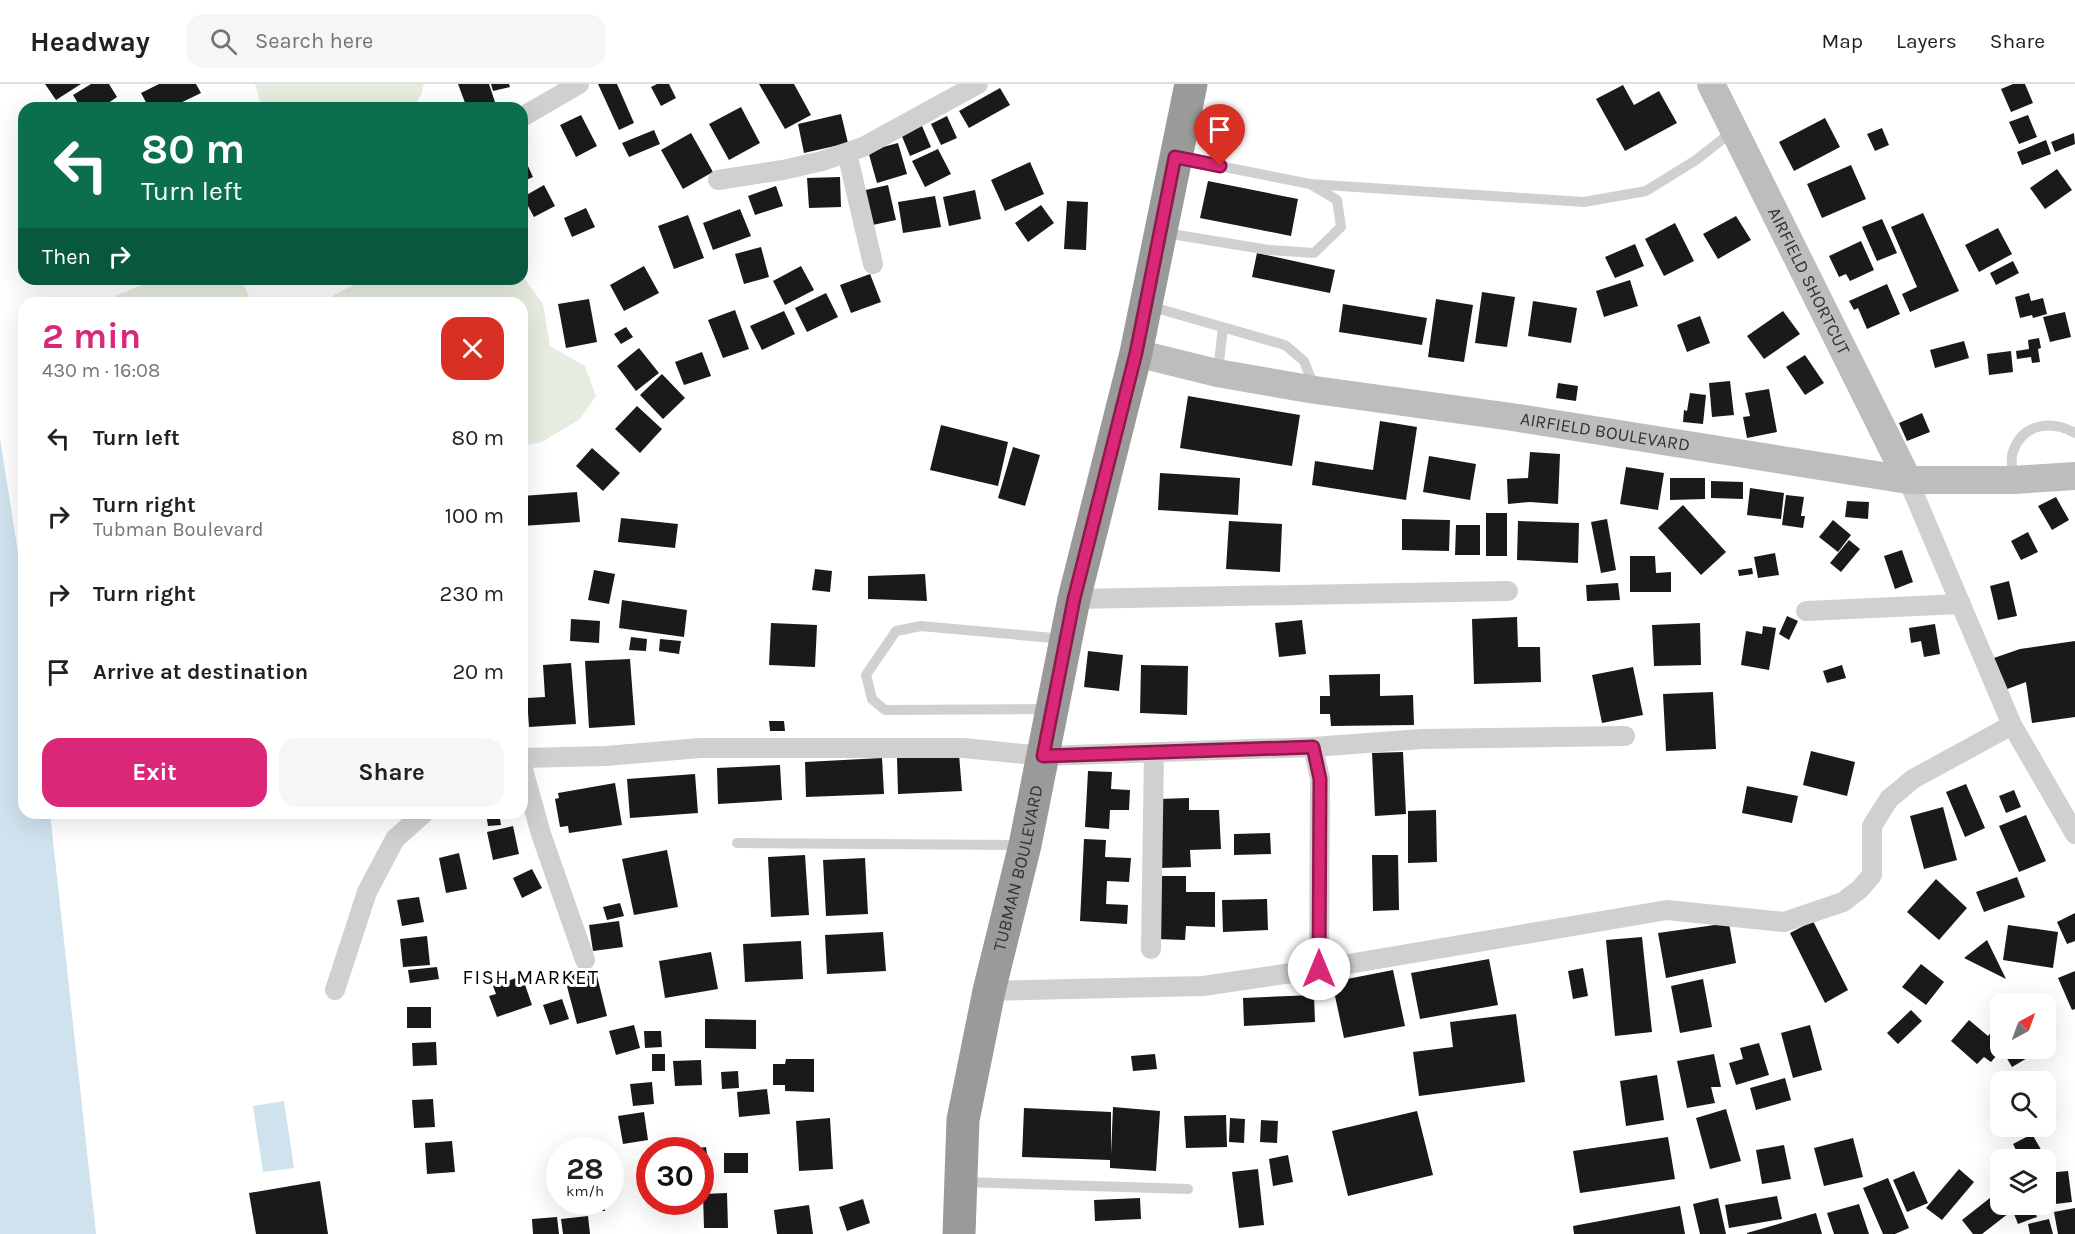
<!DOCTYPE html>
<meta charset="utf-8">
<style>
:root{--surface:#fff;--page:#f6f6f6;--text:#202124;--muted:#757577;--line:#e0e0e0;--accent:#db2777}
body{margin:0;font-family:Karla,sans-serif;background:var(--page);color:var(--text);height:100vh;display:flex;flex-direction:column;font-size:22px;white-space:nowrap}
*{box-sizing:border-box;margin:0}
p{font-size:20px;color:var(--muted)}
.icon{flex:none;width:33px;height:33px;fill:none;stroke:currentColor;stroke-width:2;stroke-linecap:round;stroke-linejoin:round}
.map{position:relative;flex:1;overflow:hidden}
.side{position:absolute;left:18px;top:213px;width:510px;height:522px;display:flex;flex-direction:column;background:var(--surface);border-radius:18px;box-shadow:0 6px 24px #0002}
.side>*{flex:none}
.hud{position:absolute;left:18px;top:18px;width:510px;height:183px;border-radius:18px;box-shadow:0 6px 24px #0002;background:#0b6e4f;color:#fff;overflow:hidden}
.needle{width:39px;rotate:41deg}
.controls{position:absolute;left:1990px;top:909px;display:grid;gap:12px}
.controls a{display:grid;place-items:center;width:66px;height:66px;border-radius:12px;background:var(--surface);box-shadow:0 6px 24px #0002;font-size:30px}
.speed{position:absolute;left:546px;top:1053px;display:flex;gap:12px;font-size:30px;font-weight:700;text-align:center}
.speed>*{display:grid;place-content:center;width:78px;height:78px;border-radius:50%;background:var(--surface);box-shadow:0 6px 24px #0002;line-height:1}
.speed small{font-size:15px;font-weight:400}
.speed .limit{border:9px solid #d22;background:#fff;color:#111}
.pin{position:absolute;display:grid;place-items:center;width:51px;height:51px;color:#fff;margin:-62px -26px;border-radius:50% 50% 50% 0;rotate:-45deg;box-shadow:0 0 6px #0007}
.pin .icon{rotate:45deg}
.me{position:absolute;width:66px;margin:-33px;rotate:0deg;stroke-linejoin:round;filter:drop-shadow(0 0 4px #0008)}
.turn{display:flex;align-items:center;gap:21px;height:126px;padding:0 24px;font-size:27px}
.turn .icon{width:78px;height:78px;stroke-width:2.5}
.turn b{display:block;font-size:42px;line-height:51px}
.then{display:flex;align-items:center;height:57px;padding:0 24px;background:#0003;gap:12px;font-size:22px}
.round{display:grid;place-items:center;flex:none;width:63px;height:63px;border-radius:18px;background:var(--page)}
.headline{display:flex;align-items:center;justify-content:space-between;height:102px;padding:0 24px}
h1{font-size:36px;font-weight:700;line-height:45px;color:var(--accent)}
.primary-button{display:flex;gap:12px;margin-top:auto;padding:12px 24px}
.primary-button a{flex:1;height:69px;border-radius:18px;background:var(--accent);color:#fff;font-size:24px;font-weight:700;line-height:69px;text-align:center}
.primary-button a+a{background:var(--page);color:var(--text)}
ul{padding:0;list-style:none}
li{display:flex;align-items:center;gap:18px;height:78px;padding:0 24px}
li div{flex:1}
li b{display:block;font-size:22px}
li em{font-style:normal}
header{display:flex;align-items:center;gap:36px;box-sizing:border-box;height:84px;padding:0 30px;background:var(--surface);border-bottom:2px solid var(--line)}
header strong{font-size:28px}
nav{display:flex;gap:33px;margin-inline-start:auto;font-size:21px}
.search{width:420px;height:54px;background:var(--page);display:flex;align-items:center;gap:15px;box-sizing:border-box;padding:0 21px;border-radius:18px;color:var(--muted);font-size:22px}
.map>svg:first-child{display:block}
.green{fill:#e6ecdf}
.water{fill:#cfe2ee}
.building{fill:#1a1a1a}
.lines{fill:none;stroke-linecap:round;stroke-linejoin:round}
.lane{stroke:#d0d0d0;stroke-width:10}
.street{stroke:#d0d0d0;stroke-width:20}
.secondary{stroke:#bdbdbd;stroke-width:28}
.highway{stroke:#9a9a9a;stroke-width:33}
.route-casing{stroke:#8e194d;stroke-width:15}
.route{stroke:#db2777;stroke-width:10}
.labels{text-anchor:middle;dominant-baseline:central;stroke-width:6;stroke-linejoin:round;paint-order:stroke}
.street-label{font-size:18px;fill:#333;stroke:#fff}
.neighbourhood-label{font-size:20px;letter-spacing:1.5px;fill:#000;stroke:#fff}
</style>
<header>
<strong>Headway</strong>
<div class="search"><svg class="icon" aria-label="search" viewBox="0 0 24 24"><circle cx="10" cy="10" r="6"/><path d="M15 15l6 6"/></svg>Search here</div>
<nav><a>Map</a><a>Layers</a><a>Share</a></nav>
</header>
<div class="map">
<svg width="2075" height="1150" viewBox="0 0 2075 1150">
<rect width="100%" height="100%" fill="#fff"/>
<!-- green -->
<path class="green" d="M255,0H424L421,11L413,24H264L260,18Z
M522,191L543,220L550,262L585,282L596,312L580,335L542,358L522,362V219H324L334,211L365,195H522Z
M158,195H241L252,219H115V212Z"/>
<!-- water -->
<path class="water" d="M0,354L24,507V729H50L96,1150H0Z
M284,1017L294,1084L263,1088L253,1022Z"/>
<!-- building -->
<path class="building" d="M45,0H81L56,16Z
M91,0H109L117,13L101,24H81L73,11Z
M159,0H196L201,9L170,24H149L141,9Z
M458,0H489L495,18L478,24H467Z
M491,0H509L510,3L493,7Z
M598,0H617L634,39L619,46Z
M657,0H669L676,14L661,22L651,3Z
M759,0H794L811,31L785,45Z
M2013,0H2025L2033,19L2011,28L2001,5Z
M1623,1L1634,21L1659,7L1677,39L1625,67L1596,15Z
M1000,4L1010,21L969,44L959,27Z
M741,23L760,59L729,76L709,40Z
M841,30L848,59L804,69L798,40Z
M581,31L597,62L576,73L560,41Z
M2028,31L2037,53L2019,60L2009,38Z
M947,32L957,54L941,61L931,40Z
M1825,34L1840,63L1794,87L1779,58Z
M922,42L931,63L910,72L901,50Z
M1882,44L1889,61L1875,67L1867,50Z
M654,46L660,60L629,73L622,59Z
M691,49L713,88L683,105L661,66Z
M2074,49L2075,60L2055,68L2051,58Z
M2046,56L2051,70L2022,81L2017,68Z
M898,59L907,90L877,99L868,67Z
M938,65L951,90L925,103L912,77Z
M522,69L533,93L522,98Z
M1030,78L1044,110L1005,127L991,96Z
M1851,81L1866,115L1822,134L1807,100Z
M2057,85L2072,106L2045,125L2030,104Z
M840,93L841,123L809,124L807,94Z
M1208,97L1298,115L1291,152L1200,134Z
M544,101L555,122L534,133L523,113Z
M888,101L896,136L868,142L861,107Z
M776,102L783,122L755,131L748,112Z
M975,106L981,135L949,142L943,113Z
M935,112L941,143L903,149L898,118Z
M1067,117L1088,118L1086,166L1064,165Z
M1041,121L1054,139L1028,158L1015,139Z
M586,124L595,143L572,153L564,134Z
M740,125L751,152L713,166L703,139Z
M1923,129L1959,207L1910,228L1902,210L1917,203L1891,143Z
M688,131L704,174L674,185L658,142Z
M1736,132L1751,156L1718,175L1703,150Z
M1882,135L1897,169L1877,177L1862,143Z
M1675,139L1694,177L1664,192L1645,155Z
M1998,144L2012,170L1979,188L1965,161Z
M1861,157L1874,186L1850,197L1846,190L1839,193L1829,172Z
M1635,160L1644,182L1615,194L1605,173Z
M761,163L769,193L744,200L735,170Z
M1257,169L1335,186L1330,209L1252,193Z
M2013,177L2019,189L1996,201L1990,189Z
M644,182L659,209L624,227L610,201Z
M801,182L814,206L785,221L773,197Z
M870,190L881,218L851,229L840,201Z
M1630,196L1638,222L1604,233L1596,207Z
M1887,200L1900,230L1867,245L1858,224L1854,226L1849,217Z
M1482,208L1515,213L1507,263L1475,259Z
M826,209L838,233L807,248L795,224Z
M2029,209L2031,217L2043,214L2047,230L2033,234L2032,231L2020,234L2015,213Z
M589,215L597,258L566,264L558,220Z
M1436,215L1473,221L1464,278L1428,273Z
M1533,217L1577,224L1571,259L1528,252Z
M1343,220L1427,234L1422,261L1339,248Z
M735,226L749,265L723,274L708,236Z
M784,227L795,250L762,266L750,242Z
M1783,227L1800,250L1764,275L1747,252Z
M2065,228L2071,253L2050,258L2043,233Z
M1700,232L1710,259L1687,268L1677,241Z
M626,243L633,253L621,260L614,250Z
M2039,254L2041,264L2038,265L2040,278L2032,279L2031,273L2017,275L2016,267L2029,265L2028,256Z
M1964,257L1969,274L1935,284L1930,266Z
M639,264L659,289L636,307L617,282Z
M2011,267L2013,288L1989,291L1987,270Z
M702,268L711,292L684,301L675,278Z
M1805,271L1824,299L1805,311L1786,283Z
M662,290L685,314L663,335L640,311Z
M1730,297L1734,331L1712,333L1709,299Z
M1558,299L1578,302L1576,317L1556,314Z
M1769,305L1777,348L1747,354L1743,333L1750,332L1745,309Z
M1690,309L1706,311L1703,340L1683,338L1684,326L1687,327Z
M1188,312L1300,331L1292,382L1180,364Z
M637,322L662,345L640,369L615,345Z
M1922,329L1930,348L1907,357L1899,339Z
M1380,337L1417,343L1406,416L1312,401L1315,377L1373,386Z
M941,341L1008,358L998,402L930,386Z
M1013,363L1040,371L1025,422L998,414Z
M592,364L620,389L603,407L576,382Z
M1530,368L1560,370L1558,420L1530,418L1508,420L1507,395L1528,394Z
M1429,372L1476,380L1470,416L1423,408Z
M1626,383L1664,389L1658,426L1620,420Z
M1160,389L1240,394L1238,431L1158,426Z
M1670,394H1705V415L1670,416Z
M1711,397L1743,398V415L1711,414Z
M1750,404L1784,409L1781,435L1747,431Z
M577,408L580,438L522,442V412Z
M1786,411L1804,413L1801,432H1805L1803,444L1782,441Z
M2056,413L2069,436L2052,446L2038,422Z
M1847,417L1869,418L1868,435L1845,433Z
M1683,421L1726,468L1701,491L1658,444Z
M1486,429H1507V472H1486Z
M621,434L678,440L675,464L618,458Z
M1402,435L1450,436L1449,467L1402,466Z
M1607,435L1616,486L1601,489L1591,438Z
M1833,436L1851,451L1838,468L1819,453Z
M1229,437L1282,440L1280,488L1226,485Z
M1518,437L1579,439L1578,479L1517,476Z
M1456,441H1480V471H1455Z
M2028,448L2038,468L2021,476L2011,457Z
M1849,456L1860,465L1841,488L1830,479Z
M1902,466L1913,498L1895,505L1884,472Z
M1775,469L1779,491L1758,494L1754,473Z
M1630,472H1655L1656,489L1671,488V508H1630Z
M1752,484L1753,490L1739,492L1738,486Z
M815,485L832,487L830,508L812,506Z
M594,486L615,490L609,520L588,516Z
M925,490L927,517L868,515V492Z
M2009,497L2017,532L1998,536L1990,502Z
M1618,499L1620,516L1587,517L1586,501Z
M622,516L687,526L684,553L619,544Z
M1787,532L1798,537L1789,556L1779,550Z
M1517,533L1518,563H1540L1541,598L1474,600L1472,535Z
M571,535L600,537L599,559L570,557Z
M1302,536L1306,570L1279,573L1275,539Z
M771,539L817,541L815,583L769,581Z
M1700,539L1701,581L1654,582L1652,541Z
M1935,540L1940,570L1924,573L1921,557L1911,559L1909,544Z
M1763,542L1776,544L1769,586L1741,581L1746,547L1762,550Z
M631,553L647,555L646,567L629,566Z
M660,555L681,557L679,570L659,567Z
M2075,557V633L2032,639L2026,598L2002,607L1991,575L2020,565Z
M1088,567L1123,571L1119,607L1084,603Z
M630,575L635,641L589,644L585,577Z
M571,579L576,640L529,643L527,614L545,613L543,581Z
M1141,581L1188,582L1187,631L1140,629Z
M1842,581L1846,594L1827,599L1823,587Z
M1633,583L1643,631L1602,639L1592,591Z
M1380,590V612L1413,611L1414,641L1331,642L1330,630H1320V612H1330L1329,591Z
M1713,608L1716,665L1666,667L1663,610Z
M769,637H784L785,647H770Z
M1811,667L1855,678L1847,712L1803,701Z
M1403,668L1406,730L1375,732L1372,669Z
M959,670L962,707L898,710L897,674Z
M882,674L884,710L806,713L805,678Z
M780,681L782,716L718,720L717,684Z
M1088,687L1112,688L1111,705L1130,706L1129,726H1110L1109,745L1085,743Z
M695,690L698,729L630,734L627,695Z
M615,699L622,741L569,749L568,742L560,743L555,715L559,714L558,709Z
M1966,700L1985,744L1965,753L1946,708Z
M1747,702L1798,712L1792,739L1742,729Z
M2014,706L2021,723L2006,729L1999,712Z
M1189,714V726H1219L1221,765L1190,766L1191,783L1161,784L1158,715Z
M1943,723L1957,776L1924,785L1910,732Z
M1436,726L1437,778L1408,779V727Z
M486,729H499L501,741L488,742Z
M2026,731L2046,777L2019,788L1999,742Z
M513,742L519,770L493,776L487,748Z
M1270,749L1271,770L1234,771V750Z
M1084,755L1106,756L1105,773L1131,774L1129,798L1107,797L1106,820L1128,821L1127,840L1080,837Z
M667,766L678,823L634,831L622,775Z
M459,769L467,805L446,809L439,774Z
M805,771L809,831L771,833L768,773Z
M1372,771H1398L1399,826L1373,827Z
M865,774L868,830L826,832L823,776Z
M532,785L542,804L522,814L513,794Z
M1158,792H1186V808H1215V843L1186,842L1185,856L1156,855Z
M2017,793L2025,813L1984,828L1976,808Z
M1936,795L1967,824L1939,856L1907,828Z
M419,813L424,838L402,842L397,816Z
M1267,815L1268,846L1223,848L1222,816Z
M620,819L624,832L607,836L603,823Z
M2075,829V857L2067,860L2057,838Z
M619,837L623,863L593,867L589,841Z
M1813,837L1848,906L1825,919L1790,849Z
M1729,839L1736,879L1666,894L1658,849Z
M2008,841L2058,848L2053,884L2003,876Z
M883,848L886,887L827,890L825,851Z
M427,852L430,881L403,883L400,855Z
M1642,853L1652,948L1615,952L1606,856Z
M1987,856L2006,895L1964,874Z
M801,857L803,895L745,898L743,860Z
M711,868L718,905L665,914L659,877Z
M1489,875L1498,921L1420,935L1411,889Z
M1921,880L1944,898L1926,921L1902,903Z
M437,883L439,895L410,899L408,886Z
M595,884L607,932L577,940L564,891Z
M1583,884L1588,912L1573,915L1568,887Z
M1393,886L1405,942L1344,954L1332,898Z
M2075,887V925L2072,926L2058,894Z
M522,892L532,921L497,933L489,912L496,910L493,902Z
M1703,895L1712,943L1680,949L1671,902Z
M1314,911L1315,938L1244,942L1243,914Z
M562,915L569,935L550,941L543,921Z
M407,923H431V944H407Z
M1911,926L1922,937L1898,960L1887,949Z
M1516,930L1525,998L1419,1012L1413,968L1453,963L1450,938Z
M705,935L756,936V965L705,964Z
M1969,936L1988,952L1993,946L2001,952V964H2003L1991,978L1984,973L1977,980L1951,957Z
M634,941L640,964L616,971L609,947Z
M1810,941L1822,986L1793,994L1781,949Z
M644,947H661L662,963L645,964Z
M436,958L437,981L413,982L412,959Z
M1759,959L1769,991L1736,1001L1729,979L1743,975L1740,964Z
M2016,964H2044L2012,983L2005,971Z
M652,970H665V987H652Z
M1155,970L1157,985L1133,987L1131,972Z
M1714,970L1721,1003H1711L1715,1019L1687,1024L1677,977Z
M786,975H814V1008L785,1007V1001H773V980H785Z
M701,976L702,1001L675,1002L673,977Z
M738,987L739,1004L722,1005L721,988Z
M1657,991L1664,1036L1626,1042L1620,997Z
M1785,994L1791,1016L1756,1026L1750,1004Z
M652,998L654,1020L633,1022L630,1000Z
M767,1005L770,1030L739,1033L737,1008Z
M433,1015L435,1043L414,1044L412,1016Z
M1113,1023L1160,1027L1156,1087L1110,1084V1076L1022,1073L1024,1024L1111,1028V1071Z
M1726,1025L1741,1077L1710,1085L1696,1034Z
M1417,1027L1433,1091L1348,1112L1332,1047Z
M644,1028L648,1056L623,1060L618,1032Z
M1226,1031L1227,1063L1186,1064L1184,1032Z
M830,1034L833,1085L799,1087L796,1037Z
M1230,1034L1245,1035L1244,1059L1229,1058Z
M1261,1036L1278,1037L1277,1059L1260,1058Z
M2032,1050L2043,1069L2030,1076H2021L2013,1060Z
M1668,1053L1675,1095L1580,1109L1573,1067Z
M1853,1054L1863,1093L1824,1102L1814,1064Z
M452,1057L455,1088L427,1090L425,1059Z
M1784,1061L1791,1095L1762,1100L1756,1066Z
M706,1063L710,1092L700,1093V1066H691V1065Z
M724,1069H748V1089H724Z
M1288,1071L1293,1098L1273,1102L1269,1075Z
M1258,1085L1264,1141L1239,1144L1232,1088Z
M1959,1085L1974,1098L1942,1136L1926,1124Z
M1914,1087L1928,1119L1907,1128L1893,1096Z
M2068,1087L2072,1118L2047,1121L2046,1089Z
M1888,1094L1909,1144L1895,1150H1883L1863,1104Z
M320,1097L328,1150H256L249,1109Z
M727,1109L728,1144H704L703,1110Z
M1995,1110L2009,1129L1982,1150H1973L1962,1136Z
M1777,1112L1782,1135L1729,1144L1725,1121Z
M1140,1114L1141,1135L1095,1137L1094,1116Z
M1718,1114L1726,1150H1700L1693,1120Z
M863,1115L870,1139L847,1147L839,1123Z
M586,1118H605V1127H586Z
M1859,1120L1869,1150H1834L1827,1129Z
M2010,1120H2032L2037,1133L2018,1140Z
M809,1121L813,1150H777L774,1126Z
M1680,1122L1685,1150H1574L1573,1142Z
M2075,1124V1150H2058L2054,1128Z
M1816,1129L1822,1150H1747V1149Z
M588,1132L590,1150H563L561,1135Z
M557,1133L559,1150H533L532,1135Z
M2049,1135L2053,1150H2030L2028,1140Z"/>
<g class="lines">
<!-- lane -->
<path class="lane" d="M1310,100L1584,118L1646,107L1696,76L1733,47
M1165,149L1269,166L1314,169L1341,143L1337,116L1310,100L1179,74
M1149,222L1285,261L1304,277L1314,303
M1218,287L1223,243
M2013,396C2013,388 2010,375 2013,368C2022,339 2052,336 2075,349
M1049,625L885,626L872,615L866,591L896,547L921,542L1064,555
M737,759L1022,761
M964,1098L1188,1105"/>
<!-- street -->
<path class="street" d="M522,33L579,0
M847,69L873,180
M718,96L783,86L822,77L863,63L978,0
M1908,396L2012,641L2075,750
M1074,515L1508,507
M1806,527L1961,520
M1313,663L1422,655L1625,652
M522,674L606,672L700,664H964L1043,672L1313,663L1320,695L1319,885
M522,682L541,750L585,876
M1151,865L1154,668
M335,906L367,808L395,755L424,729
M989,907L1203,902L1319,885L1667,826L1784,838L1843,818L1860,805L1872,791V742L1889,715L1913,695L2012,641"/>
<!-- secondary -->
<g class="secondary">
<path id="s1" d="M1711,0L1908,396"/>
<path id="s2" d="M1136,269L1217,289L1315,306L1512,333L1908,396H2013L2075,392"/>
</g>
<!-- highway -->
<path class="highway" id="s3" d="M959,1150L963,1036L989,907L1025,761L1074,515L1136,269L1191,0"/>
</g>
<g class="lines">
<!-- route casing -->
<g class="route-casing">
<path id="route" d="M1220,82L1175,73L1136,269L1074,515L1043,672L1313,663L1320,695L1319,885"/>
</g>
<!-- route -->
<use href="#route" class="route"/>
</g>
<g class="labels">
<!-- street labels -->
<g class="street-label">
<text stroke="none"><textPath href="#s1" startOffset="220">AIRFIELD SHORTCUT</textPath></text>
<text stroke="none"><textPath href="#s2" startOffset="476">AIRFIELD BOULEVARD</textPath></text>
<text stroke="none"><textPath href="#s3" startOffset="372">TUBMAN BOULEVARD</textPath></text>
</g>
<!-- neighbourhood labels -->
<g class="neighbourhood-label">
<text x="531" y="893">FISH MARKET</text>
</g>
</g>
</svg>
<div class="controls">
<a><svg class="needle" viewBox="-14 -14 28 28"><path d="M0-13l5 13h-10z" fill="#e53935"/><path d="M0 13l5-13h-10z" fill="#757577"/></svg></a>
<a><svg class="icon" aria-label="search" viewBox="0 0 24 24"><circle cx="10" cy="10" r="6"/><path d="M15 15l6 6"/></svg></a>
<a><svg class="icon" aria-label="layers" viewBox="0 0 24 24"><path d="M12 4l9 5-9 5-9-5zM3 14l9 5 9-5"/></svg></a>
</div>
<div class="speed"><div>28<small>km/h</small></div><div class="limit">30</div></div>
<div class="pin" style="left:1220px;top:82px;background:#d93025"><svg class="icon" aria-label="arrive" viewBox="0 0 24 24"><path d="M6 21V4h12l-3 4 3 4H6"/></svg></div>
<svg class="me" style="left:1319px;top:885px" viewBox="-20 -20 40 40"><circle r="19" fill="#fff"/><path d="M0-13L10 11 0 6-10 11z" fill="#db2777"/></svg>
<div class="hud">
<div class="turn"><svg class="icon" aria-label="left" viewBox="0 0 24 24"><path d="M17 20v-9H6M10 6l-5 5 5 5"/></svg><div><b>80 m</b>Turn left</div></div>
<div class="then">Then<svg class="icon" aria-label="right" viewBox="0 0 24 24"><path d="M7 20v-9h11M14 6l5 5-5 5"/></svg></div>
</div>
<section class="side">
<div class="headline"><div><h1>2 min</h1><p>430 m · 16:08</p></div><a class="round" style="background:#d93025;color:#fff"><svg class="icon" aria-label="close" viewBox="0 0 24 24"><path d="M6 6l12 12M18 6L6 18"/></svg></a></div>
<ul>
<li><svg class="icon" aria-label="left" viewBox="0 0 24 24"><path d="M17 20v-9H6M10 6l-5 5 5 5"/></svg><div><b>Turn left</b></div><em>80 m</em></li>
<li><svg class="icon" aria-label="right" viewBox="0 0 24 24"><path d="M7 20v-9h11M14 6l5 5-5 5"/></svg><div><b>Turn right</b><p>Tubman Boulevard</p></div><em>100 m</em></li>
<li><svg class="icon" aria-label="right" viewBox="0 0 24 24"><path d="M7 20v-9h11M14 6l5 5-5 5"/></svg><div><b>Turn right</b></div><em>230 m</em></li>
<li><svg class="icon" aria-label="arrive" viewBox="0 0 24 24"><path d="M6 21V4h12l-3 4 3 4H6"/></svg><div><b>Arrive at destination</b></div><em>20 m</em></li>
</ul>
<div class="primary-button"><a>Exit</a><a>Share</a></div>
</section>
</div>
